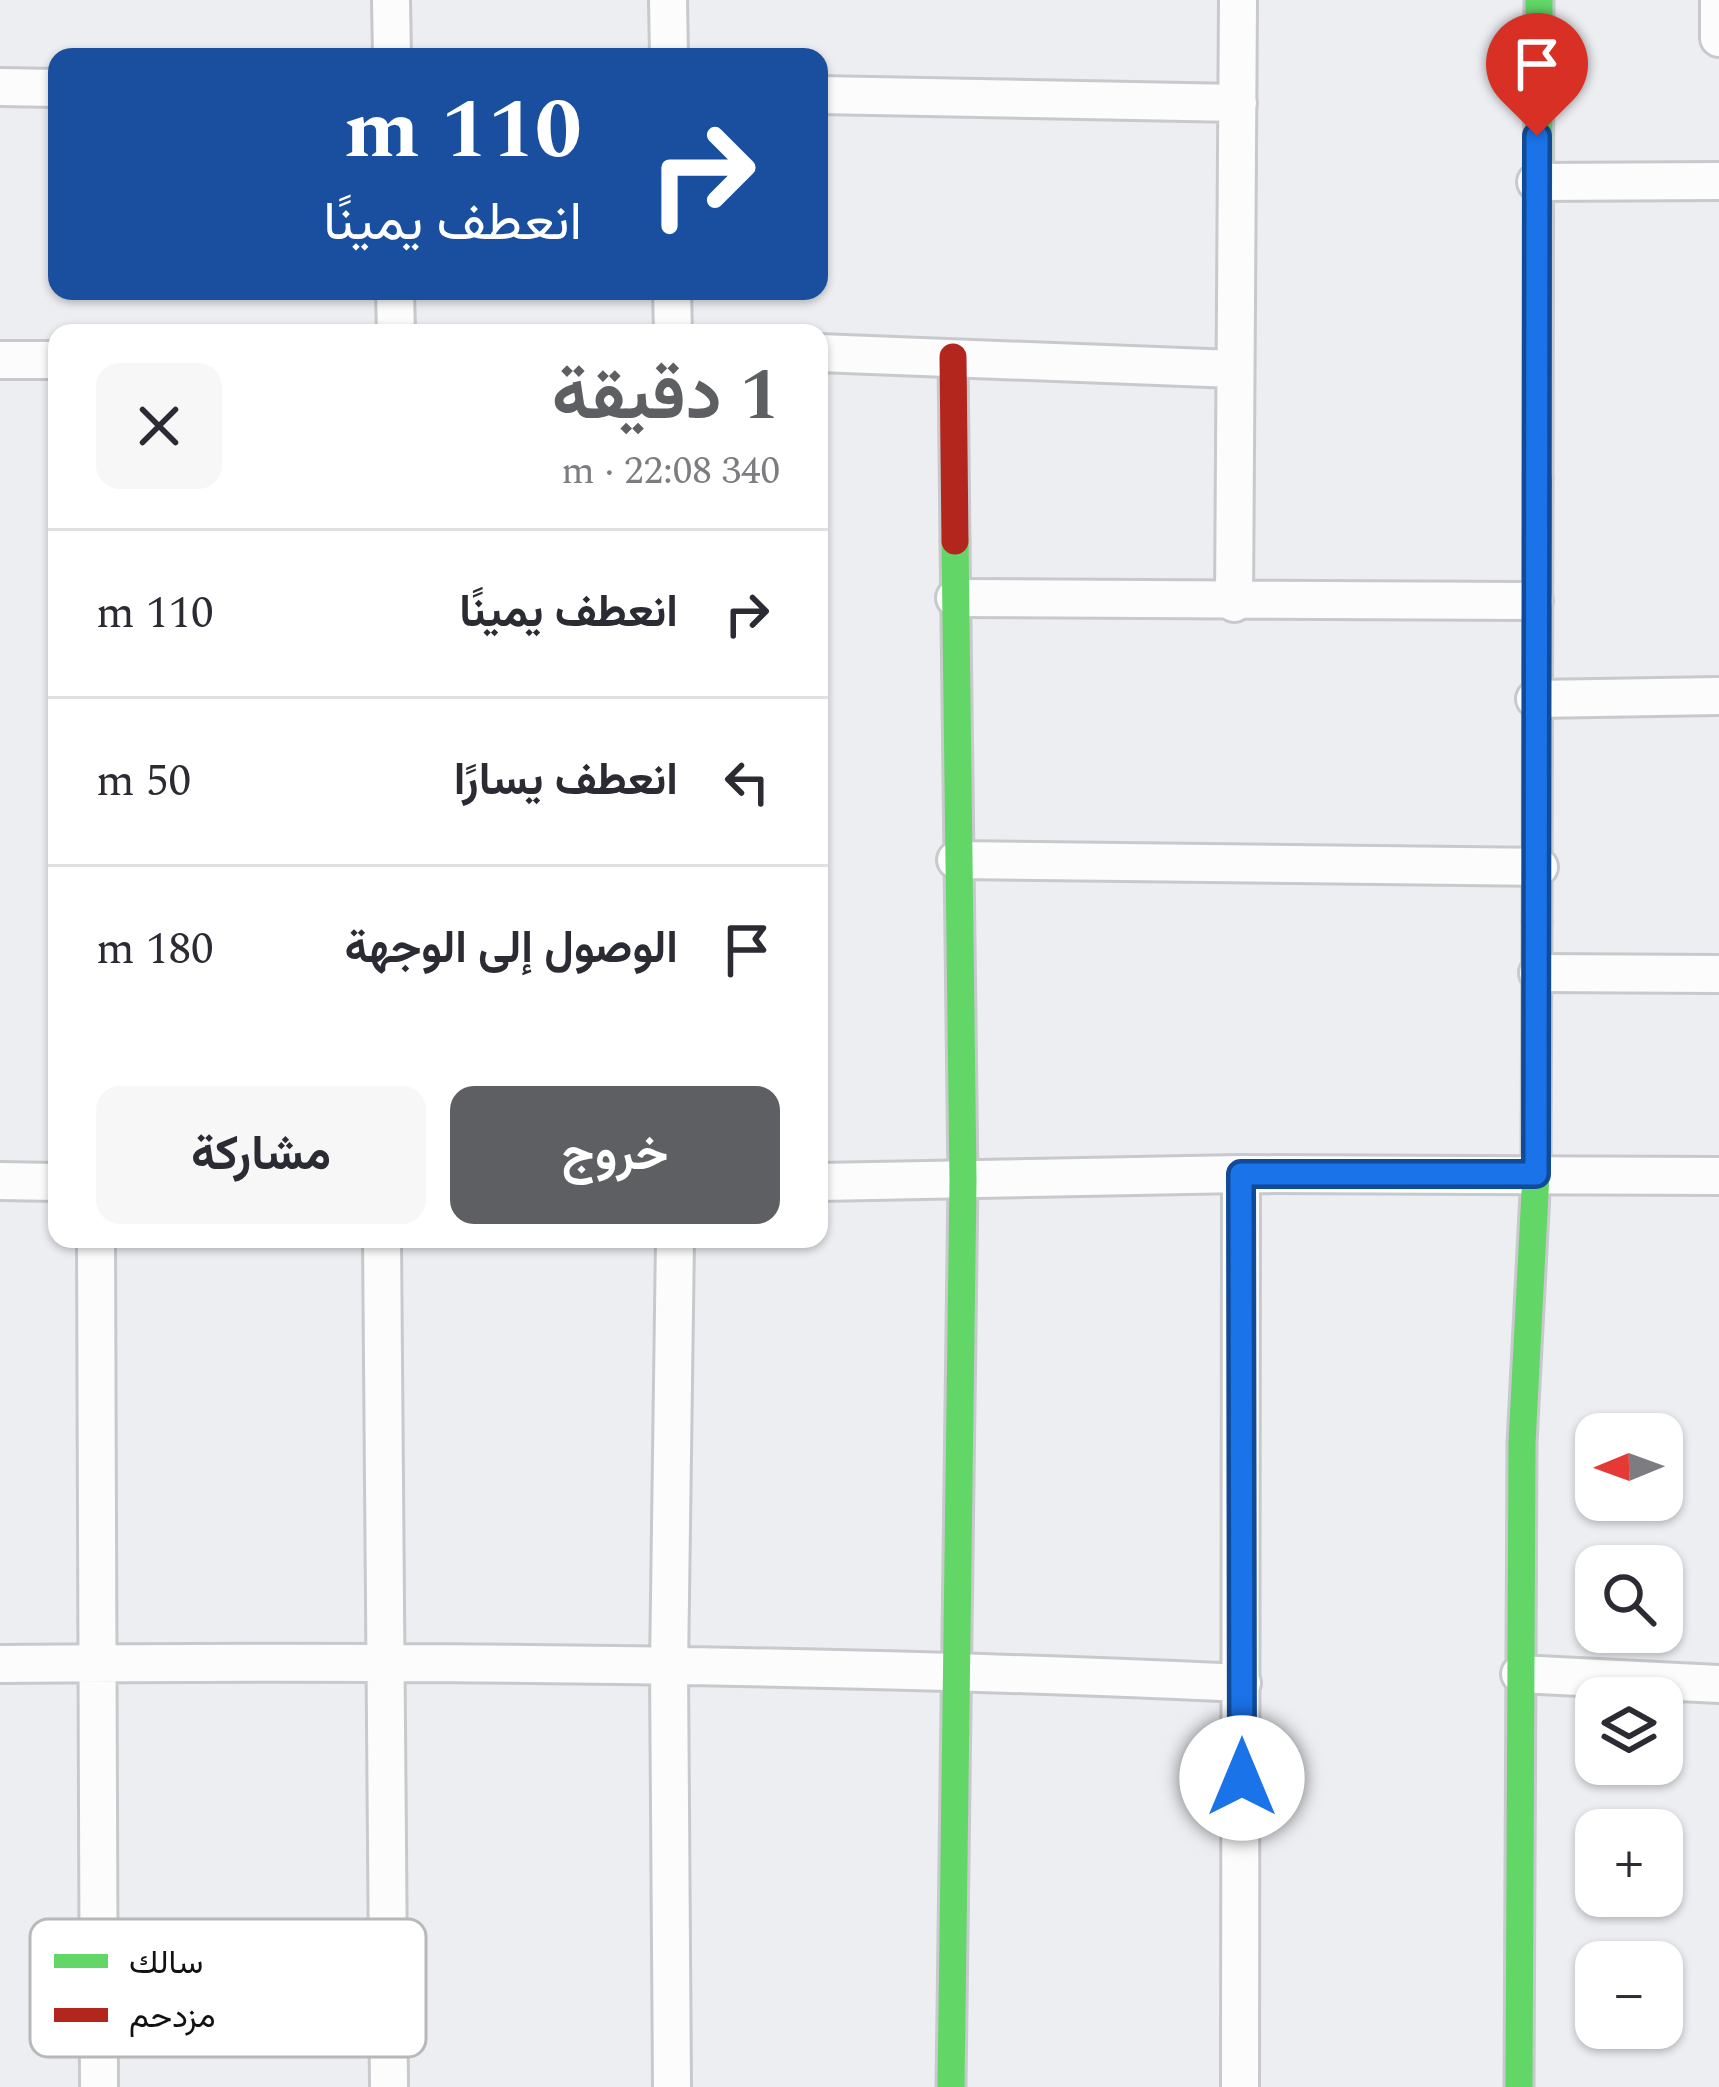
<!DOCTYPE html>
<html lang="ar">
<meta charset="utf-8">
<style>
:root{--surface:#fff;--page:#f7f7f7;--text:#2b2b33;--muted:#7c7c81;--line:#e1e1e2;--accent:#5e5f62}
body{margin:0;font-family:Spectral,Vazirmatn,serif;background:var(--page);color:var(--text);direction:rtl;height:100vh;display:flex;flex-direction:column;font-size:45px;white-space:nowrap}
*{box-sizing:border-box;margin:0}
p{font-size:39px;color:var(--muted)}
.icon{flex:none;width:66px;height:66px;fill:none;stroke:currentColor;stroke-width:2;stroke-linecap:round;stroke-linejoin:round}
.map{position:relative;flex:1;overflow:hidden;direction:ltr}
.drawer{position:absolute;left:48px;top:324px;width:780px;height:924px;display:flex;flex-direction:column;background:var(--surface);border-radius:24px;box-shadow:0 3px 9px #0004;direction:rtl}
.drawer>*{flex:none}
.top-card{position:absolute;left:48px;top:48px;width:780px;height:252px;border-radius:24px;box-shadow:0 3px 9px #0004;direction:rtl;background:#1a4fa0;color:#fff;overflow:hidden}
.needle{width:78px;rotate:269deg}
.tools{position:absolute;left:1575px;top:1413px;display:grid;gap:24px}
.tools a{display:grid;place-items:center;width:108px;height:108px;border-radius:24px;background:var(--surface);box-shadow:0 3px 9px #0004;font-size:60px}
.pin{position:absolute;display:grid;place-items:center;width:102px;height:102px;color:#fff;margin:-123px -51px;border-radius:50% 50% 50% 0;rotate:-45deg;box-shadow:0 0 12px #0007}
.pin .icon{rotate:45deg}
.me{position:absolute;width:132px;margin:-66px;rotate:0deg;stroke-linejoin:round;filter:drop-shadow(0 0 9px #0008)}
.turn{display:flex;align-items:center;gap:42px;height:252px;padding:0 48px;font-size:54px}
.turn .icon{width:156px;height:156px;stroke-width:2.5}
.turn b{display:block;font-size:84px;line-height:102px}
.round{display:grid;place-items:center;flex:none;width:126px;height:126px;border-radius:24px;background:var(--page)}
.overview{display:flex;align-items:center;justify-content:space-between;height:204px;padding:0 48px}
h1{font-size:72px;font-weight:700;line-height:90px;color:var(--accent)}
.cta{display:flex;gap:24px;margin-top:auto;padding:24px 48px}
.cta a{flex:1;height:138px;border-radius:24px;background:var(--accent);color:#fff;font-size:48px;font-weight:700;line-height:138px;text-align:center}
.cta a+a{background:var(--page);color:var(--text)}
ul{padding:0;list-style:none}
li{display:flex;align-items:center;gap:36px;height:168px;padding:0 48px;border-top:3px solid var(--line)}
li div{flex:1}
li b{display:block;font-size:45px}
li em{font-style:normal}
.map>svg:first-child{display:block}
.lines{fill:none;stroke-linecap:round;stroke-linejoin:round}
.street-casing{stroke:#c8c9cc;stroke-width:42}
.fast-casing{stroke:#c8c9cc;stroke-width:33}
.jam-casing{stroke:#c8c9cc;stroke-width:33}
.street{stroke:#fcfcfd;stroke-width:36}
.fast{stroke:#63d668;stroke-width:27}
.jam{stroke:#b3261e;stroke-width:27}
.route-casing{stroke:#114b97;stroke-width:30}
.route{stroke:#1a73e8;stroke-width:21}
.key{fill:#fff;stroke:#b8b8b8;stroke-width:3}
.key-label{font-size:33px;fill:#111214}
</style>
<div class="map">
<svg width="1719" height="2087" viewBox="0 0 1719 2087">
<rect width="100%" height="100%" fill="#eceef2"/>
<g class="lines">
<!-- street casing -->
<g class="street-casing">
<path id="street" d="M391,0L392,57
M668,0L669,57
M1719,0V38
M0,87L57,88
M819,95L1238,103
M1536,182L1719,181
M395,291L396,333
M672,291L673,333
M819,353L1234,369
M0,360H57
M955,598L1534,601
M1234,603L1238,0
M1535,699L1719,696
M956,860L1539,867
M1538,973L1719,974
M0,1181L57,1182
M819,1182L1241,1174L1719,1176
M96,1239L99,2087
M382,1239L389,2087
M0,1664C414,1660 829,1664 1242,1683
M1520,1674L1719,1684
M672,2087L669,1669L675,1239
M1240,2087L1241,1174"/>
</g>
<!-- fast casing -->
<g class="fast-casing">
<path id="fast" d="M1538,479L1539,0
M951,2087L963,1180L955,541
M1519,2087L1522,1443L1536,1173L1537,922"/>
</g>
<!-- jam casing -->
<g class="jam-casing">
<path id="jam" d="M953,357L955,541
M1537,922L1538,479"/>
</g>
<!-- street -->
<use href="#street" class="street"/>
<!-- fast -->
<use href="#fast" class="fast"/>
<!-- jam -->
<use href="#jam" class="jam"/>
</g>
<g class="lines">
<!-- route casing -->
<g class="route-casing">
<path id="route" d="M1242,1778L1241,1174H1536L1537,136"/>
</g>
<!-- route -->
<use href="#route" class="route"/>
</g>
<!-- legend -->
<rect x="30" y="1919" width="396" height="138" rx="18" class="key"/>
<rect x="54" y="1954" width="54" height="14" fill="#63d668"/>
<rect x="54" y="2008" width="54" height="14" fill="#b3261e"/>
<g class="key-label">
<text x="129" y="1973">سالك</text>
<text x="129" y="2027">مزدحم</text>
</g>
</svg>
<div class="tools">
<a><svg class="needle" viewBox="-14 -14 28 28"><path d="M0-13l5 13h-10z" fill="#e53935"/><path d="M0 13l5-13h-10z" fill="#7c7c81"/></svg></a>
<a><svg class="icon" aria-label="search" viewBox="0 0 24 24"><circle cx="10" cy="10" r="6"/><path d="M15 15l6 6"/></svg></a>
<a><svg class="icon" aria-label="layers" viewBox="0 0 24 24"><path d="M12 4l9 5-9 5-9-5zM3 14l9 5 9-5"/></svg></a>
<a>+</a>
<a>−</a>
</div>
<div class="pin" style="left:1537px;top:136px;background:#d93025"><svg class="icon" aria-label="arrive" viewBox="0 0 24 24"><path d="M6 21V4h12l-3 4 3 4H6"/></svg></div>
<svg class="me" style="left:1242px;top:1778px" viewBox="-20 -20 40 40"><circle r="19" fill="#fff"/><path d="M0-13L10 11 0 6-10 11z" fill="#1a73e8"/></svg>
<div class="top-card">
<div class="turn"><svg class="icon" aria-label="right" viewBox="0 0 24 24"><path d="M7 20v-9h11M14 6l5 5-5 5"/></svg><div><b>110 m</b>انعطف يمينًا</div></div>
</div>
<section class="drawer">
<div class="overview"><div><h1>1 دقيقة</h1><p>340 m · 22:08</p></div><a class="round"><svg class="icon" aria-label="close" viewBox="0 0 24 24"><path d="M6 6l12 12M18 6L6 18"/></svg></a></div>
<ul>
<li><svg class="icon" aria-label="right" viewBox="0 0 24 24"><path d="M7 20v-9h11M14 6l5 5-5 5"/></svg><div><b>انعطف يمينًا</b></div><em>110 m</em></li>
<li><svg class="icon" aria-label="left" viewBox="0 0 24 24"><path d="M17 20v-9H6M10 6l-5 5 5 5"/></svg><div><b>انعطف يسارًا</b></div><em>50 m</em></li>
<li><svg class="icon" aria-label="arrive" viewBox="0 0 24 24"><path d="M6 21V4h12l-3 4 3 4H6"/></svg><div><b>الوصول إلى الوجهة</b></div><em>180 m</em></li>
</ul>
<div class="cta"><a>خروج</a><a>مشاركة</a></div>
</section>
</div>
